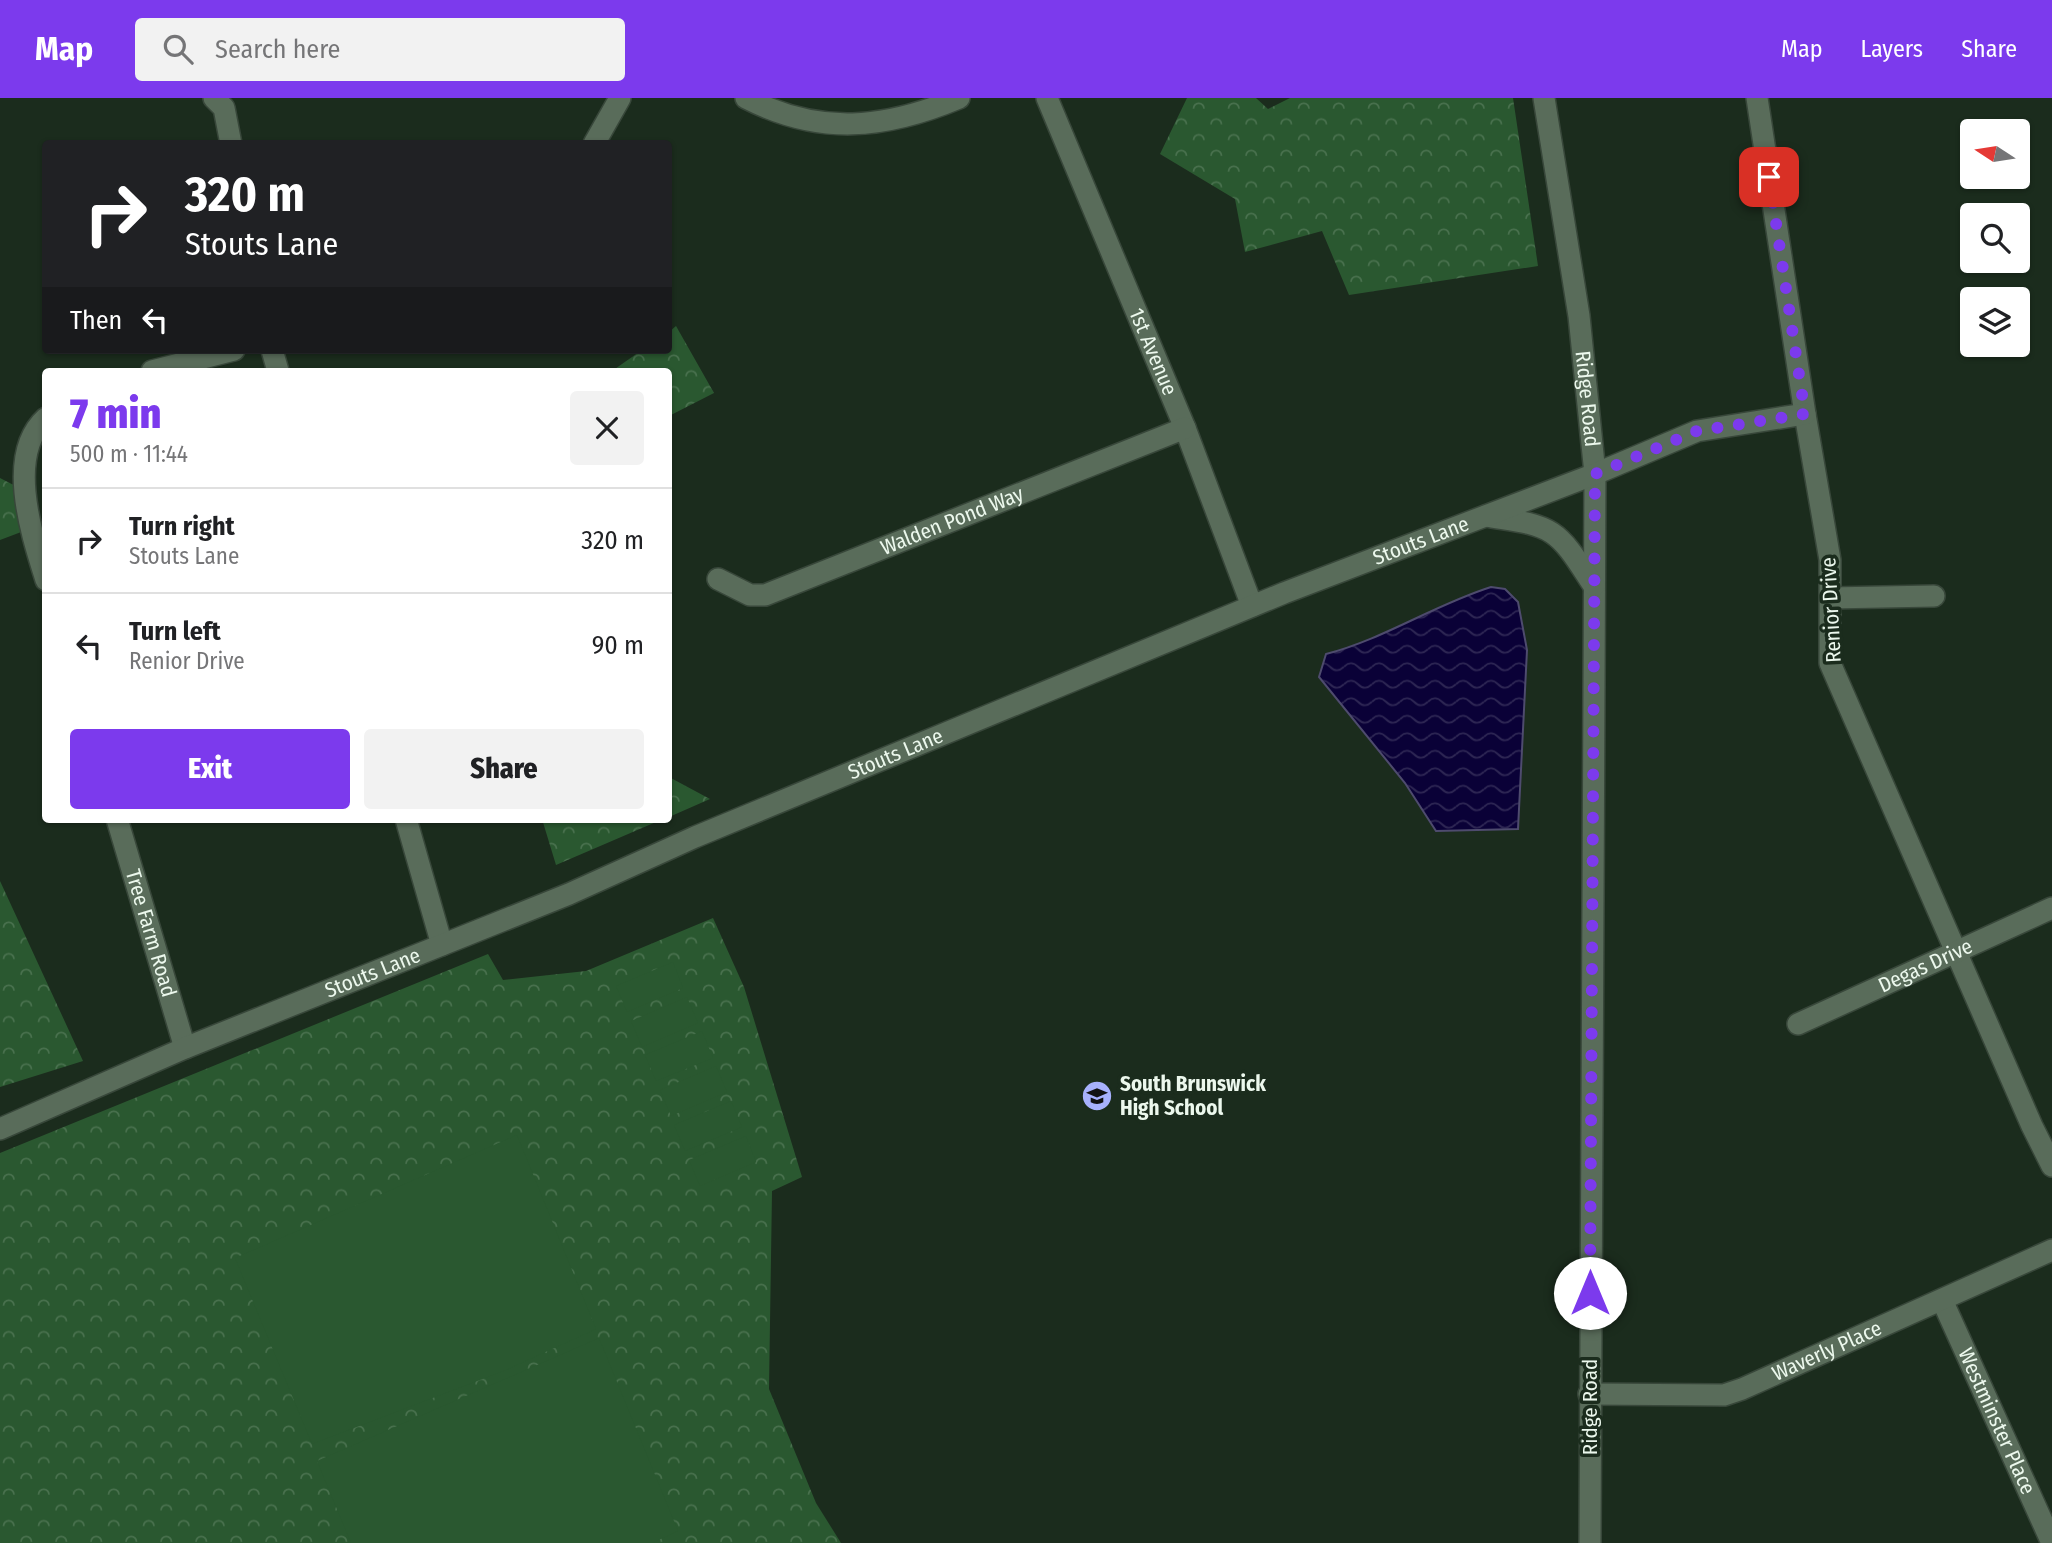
<!DOCTYPE html>
<meta charset="utf-8">
<style>
:root{--surface:#fff;--page:#f2f2f2;--text:#202124;--muted:#757577;--line:#e0e0e0;--accent:#7c3aed}
body{margin:0;font-family:"Fira Sans Condensed",sans-serif;background:var(--page);color:var(--text);height:100vh;display:flex;flex-direction:column;font-size:26px;white-space:nowrap}
*{box-sizing:border-box;margin:0}
p{font-size:23px;color:var(--muted)}
.icon{flex:none;width:38px;height:38px;fill:none;stroke:currentColor;stroke-width:2;stroke-linecap:round;stroke-linejoin:round}
.map{position:relative;flex:1;overflow:hidden}
.sheet{position:absolute;left:42px;top:270px;width:630px;height:455px;display:flex;flex-direction:column;background:var(--surface);border-radius:7px;box-shadow:0 2px 5px #0004}
.sheet>*{flex:none}
.banner{position:absolute;left:42px;top:42px;width:630px;height:214px;border-radius:7px;box-shadow:0 2px 5px #0004;background:#202124;color:#fff;overflow:hidden}
.needle{width:46px;rotate:282deg}
.fabs{position:absolute;left:1960px;top:21px;display:grid;gap:14px}
.fabs a{display:grid;place-items:center;width:70px;height:70px;border-radius:7px;background:var(--surface);box-shadow:0 2px 5px #0004;font-size:35px}
.pin{position:absolute;display:grid;place-items:center;width:60px;height:60px;color:#fff;margin:-30px;border-radius:14px;box-shadow:0 4px 10px #0006}
.me{position:absolute;width:77px;margin:-38px;rotate:0deg;stroke-linejoin:round;filter:drop-shadow(0 0 5px #0008)}
.turn{display:flex;align-items:center;gap:24px;height:147px;padding:0 28px;font-size:32px}
.turn .icon{width:91px;height:91px;stroke-width:2.5}
.turn b{display:block;font-size:49px;line-height:60px}
.then{display:flex;align-items:center;height:66px;padding:0 28px;background:#0003;gap:14px;font-size:26px}
.round{display:grid;place-items:center;flex:none;width:74px;height:74px;border-radius:7px;background:var(--page)}
.headline{display:flex;align-items:center;justify-content:space-between;height:119px;padding:0 28px}
h1{font-size:42px;font-weight:800;line-height:52px;color:var(--accent)}
.action{display:flex;gap:14px;margin-top:auto;padding:14px 28px}
.action a{flex:1;height:80px;border-radius:7px;background:var(--accent);color:#fff;font-size:28px;font-weight:800;line-height:80px;text-align:center}
.action a+a{background:var(--page);color:var(--text)}
ul{padding:0;list-style:none}
li{display:flex;align-items:center;gap:21px;height:105px;padding:0 28px;border-top:2px solid var(--line)}
li div{flex:1}
li b{display:block;font-size:26px}
li em{font-style:normal}
header{display:flex;align-items:center;gap:42px;box-sizing:border-box;height:98px;padding:0 35px;background:var(--accent);color:#fff}
header strong{font-size:33px}
nav{display:flex;gap:38px;margin-inline-start:auto;font-size:24px}
.search{width:490px;height:63px;background:var(--page);display:flex;align-items:center;gap:18px;box-sizing:border-box;padding:0 24px;border-radius:7px;color:var(--muted);font-size:26px}
.map>svg:first-child{display:block}
.forest{fill:url(#forest-crowns)}
.pitch{fill:#2a5830}
.water{fill:url(#water-waves);stroke:#4e4b6e;stroke-width:2}
.lines{fill:none;stroke-linecap:round;stroke-linejoin:round}
.minor-casing{stroke:#38473a;stroke-width:24}
.minor{stroke:#596c5a;stroke-width:21}
.route{stroke:#7c3aed;stroke-width:12;stroke-dasharray:0 21.6}
.labels{text-anchor:middle;dominant-baseline:central;stroke-width:7;stroke-linejoin:round;paint-order:stroke}
.street-label{font-size:21px;fill:#ecf8ed;stroke:#1b2c1d}
.poi-label{font-size:21px;font-weight:bold;fill:#ecf8ed;stroke:#1b2c1d;text-anchor:start}
</style>
<header>
<strong>Map</strong>
<div class="search"><svg class="icon" aria-label="search" viewBox="0 0 24 24"><circle cx="10" cy="10" r="6"/><path d="M15 15l6 6"/></svg>Search here</div>
<nav><a>Map</a><a>Layers</a><a>Share</a></nav>
</header>
<div class="map">
<svg width="2052" height="1445" viewBox="0 0 2052 1445">
<defs>
<pattern id="forest-crowns" width="20" height="18" patternUnits="userSpaceOnUse" patternTransform="scale(1.75)"><rect width="20" height="18" fill="#2a5830"/><path d="M2 6a3 3 0 1 1 6 0M12 15a3 3 0 1 1 6 0" fill="none" stroke="#49714e"/></pattern>
<pattern id="water-waves" width="16" height="10" patternUnits="userSpaceOnUse" patternTransform="scale(1.75)"><rect width="16" height="10" fill="#0a0137"/><path d="M0 5q4-4 8 0t8 0" fill="none" stroke="#2e2754"/></pattern>
</defs>
<rect width="100%" height="100%" fill="#1b2c1d"/>
<!-- forest -->
<path class="forest" d="M1187,0H1256L1268,11L1290,0H1513L1538,168L1349,197L1322,133L1245,154L1235,101L1160,56Z
M676,228L714,295L669,318L668,273H612L642,252H668L669,234Z
M0,380L29,395L37,428L0,442Z
M669,679L710,701L669,719Z
M542,721H663L556,767Z
M0,783L83,963L0,989Z
M713,820L744,889L802,1079L772,1093L769,1291L816,1405L841,1445H0V1055L488,856L503,882L586,873Z"/>
<!-- pitch -->
<path class="pitch" d="M673,864L683,890L627,914L616,888Z
M687,899L698,925L642,949L631,923Z
M702,933L713,960L656,983L645,957Z
M716,968L727,994L671,1018L660,992Z
M731,1003L742,1029L685,1053L674,1027Z
M517,1037L596,1231L506,1272L312,1346L235,1160Z
M746,1038L756,1064L700,1088L689,1062Z
M599,1240L678,1433L652,1445H351L317,1363Z"/>
<!-- water -->
<path class="water" d="M1491,489L1505,491L1518,504L1527,552L1518,731L1436,733L1405,685L1319,579L1326,556C1384,541 1434,507 1491,489Z"/>
<g class="lines">
<!-- minor casing -->
<g class="minor-casing">
<g id="minor">
<path d="M214,0L224,10L231,46"/>
<path d="M746,0C820,38 885,31 959,0"/>
<path id="s1" d="M1047,0L1185,330L1252,508"/>
<path id="s2" d="M1544,0L1579,218L1595,376L1590,1445"/>
<path d="M1757,0L1805,316L1830,462V565L2032,1028L2052,1068"/>
<path d="M594,46L620,0"/>
<path d="M272,252L278,273"/>
<path d="M152,273L234,252"/>
<path d="M46,320C5,357 32,437 46,482"/>
<path d="M1486,418C1506,422 1534,423 1552,435C1569,446 1582,471 1594,488"/>
<path id="s3" d="M718,481L750,497H765L1185,330"/>
<path d="M1830,500L1934,498"/>
<path id="s4" d="M117,721L185,950"/>
<path d="M406,721L442,847"/>
<path id="s5" d="M1798,926L2052,810"/>
<path id="s6" d="M0,1031L185,950L569,796L695,739L1284,495L1595,376L1697,333L1805,316"/>
<path id="s7" d="M1942,1202L2052,1445"/>
<path id="s8" d="M1589,1296L1724,1297L1742,1291L2052,1152"/>
</g>
</g>
<!-- minor -->
<use href="#minor" class="minor"/>
</g>
<g class="lines">
<!-- route -->
<path class="route" d="M1590,1195L1595,376L1697,333L1805,316L1769,79"/>
</g>
<!-- icons -->
<defs>
<g id="school-disc" transform="scale(1.575)"><circle r="9.5" fill="#a7b1fc" stroke="#1b2c1d"/><path d="M0-5L7-2L0 1L-7-2ZM-4 1L0 2.5L4 1V4Q0 6-4 4Z" fill="#111"/></g>
</defs>
<g fill-rule="evenodd">
<use href="#school-disc" x="1097" y="998"/>
</g>
<g class="labels">
<!-- street labels -->
<g class="street-label">
<text stroke="none"><textPath href="#s1" startOffset="275">1st Avenue</textPath></text>
<text stroke="none"><textPath href="#s2" startOffset="304">Ridge Road</textPath></text>
<text stroke="none"><textPath href="#s3" startOffset="252">Walden Pond Way</textPath></text>
<text stroke="none"><textPath href="#s6" startOffset="1538">Stouts Lane</textPath></text>
<text transform="translate(1831 512) rotate(-93)">Renior Drive</text>
<text stroke="none"><textPath href="#s6" startOffset="971">Stouts Lane</textPath></text>
<text stroke="none"><textPath href="#s4" startOffset="119">Tree Farm Road</textPath></text>
<text stroke="none"><textPath href="#s5" startOffset="140">Degas Drive</textPath></text>
<text stroke="none"><textPath href="#s6" startOffset="404">Stouts Lane</textPath></text>
<text stroke="none"><textPath href="#s8" startOffset="247">Waverly Place</textPath></text>
<text transform="translate(1590 1309) rotate(-90)">Ridge Road</text>
<text stroke="none"><textPath href="#s7" startOffset="133">Westminster Place</textPath></text>
</g>
<!-- poi labels -->
<g class="poi-label">
<text x="1120" y="986">South Brunswick<tspan x="1120" dy="24">High School</tspan></text>
</g>
</g>
</svg>
<div class="fabs">
<a><svg class="needle" viewBox="-14 -14 28 28"><path d="M0-13l5 13h-10z" fill="#e53935"/><path d="M0 13l5-13h-10z" fill="#757577"/></svg></a>
<a><svg class="icon" aria-label="search" viewBox="0 0 24 24"><circle cx="10" cy="10" r="6"/><path d="M15 15l6 6"/></svg></a>
<a><svg class="icon" aria-label="layers" viewBox="0 0 24 24"><path d="M12 4l9 5-9 5-9-5zM3 14l9 5 9-5"/></svg></a>
</div>
<div class="pin" style="left:1769px;top:79px;background:#d93025"><svg class="icon" aria-label="arrive" viewBox="0 0 24 24"><path d="M6 21V4h12l-3 4 3 4H6"/></svg></div>
<svg class="me" style="left:1590px;top:1195px" viewBox="-20 -20 40 40"><circle r="19" fill="#fff"/><path d="M0-13L10 11 0 6-10 11z" fill="#7c3aed"/></svg>
<div class="banner">
<div class="turn"><svg class="icon" aria-label="right" viewBox="0 0 24 24"><path d="M7 20v-9h11M14 6l5 5-5 5"/></svg><div><b>320 m</b>Stouts Lane</div></div>
<div class="then">Then<svg class="icon" aria-label="left" viewBox="0 0 24 24"><path d="M17 20v-9H6M10 6l-5 5 5 5"/></svg></div>
</div>
<section class="sheet">
<div class="headline"><div><h1>7 min</h1><p>500 m · 11:44</p></div><a class="round"><svg class="icon" aria-label="close" viewBox="0 0 24 24"><path d="M6 6l12 12M18 6L6 18"/></svg></a></div>
<ul>
<li><svg class="icon" aria-label="right" viewBox="0 0 24 24"><path d="M7 20v-9h11M14 6l5 5-5 5"/></svg><div><b>Turn right</b><p>Stouts Lane</p></div><em>320 m</em></li>
<li><svg class="icon" aria-label="left" viewBox="0 0 24 24"><path d="M17 20v-9H6M10 6l-5 5 5 5"/></svg><div><b>Turn left</b><p>Renior Drive</p></div><em>90 m</em></li>
</ul>
<div class="action"><a>Exit</a><a>Share</a></div>
</section>
</div>
